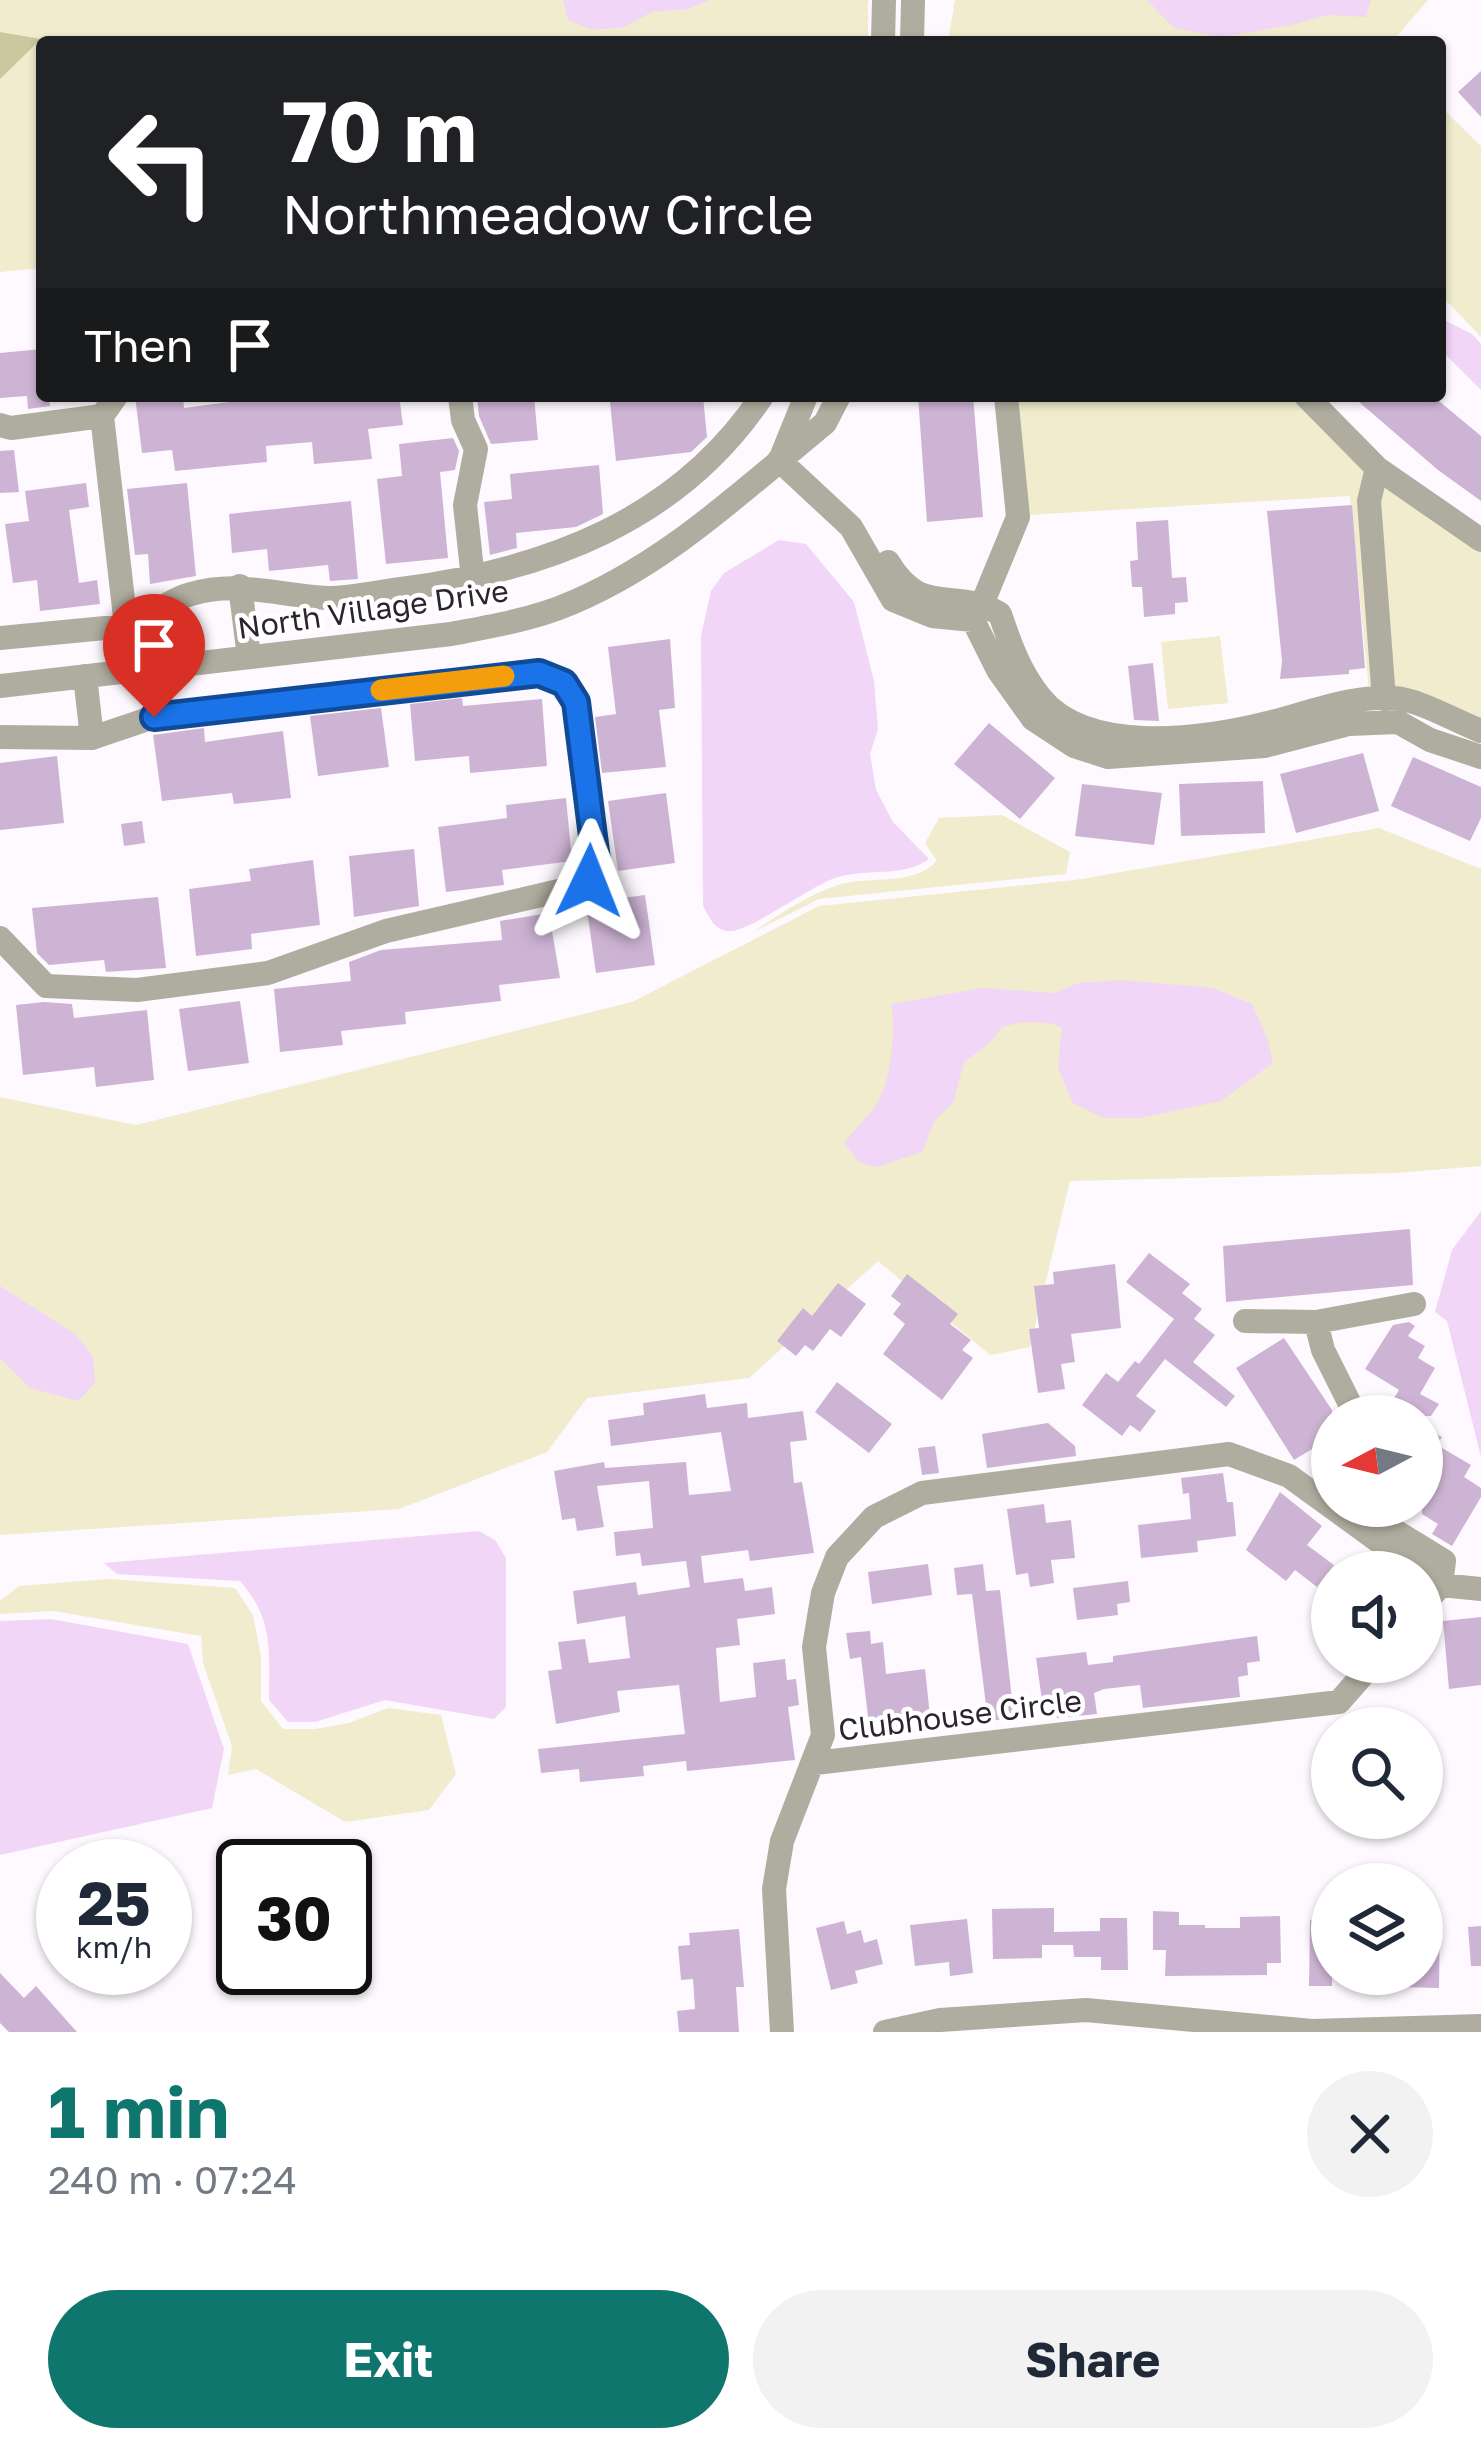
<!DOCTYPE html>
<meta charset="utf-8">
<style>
:root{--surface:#fff;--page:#f2f2f3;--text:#1f2937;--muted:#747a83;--accent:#0f766e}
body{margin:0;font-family:"Golos Text",sans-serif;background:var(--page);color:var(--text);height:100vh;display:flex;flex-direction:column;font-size:45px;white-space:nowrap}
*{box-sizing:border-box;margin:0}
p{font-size:39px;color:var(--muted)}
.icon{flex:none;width:66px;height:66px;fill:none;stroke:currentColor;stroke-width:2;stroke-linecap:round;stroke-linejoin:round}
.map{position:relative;height:2032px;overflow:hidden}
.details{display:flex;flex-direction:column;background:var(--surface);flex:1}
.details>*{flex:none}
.guide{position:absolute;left:36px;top:36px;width:1410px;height:366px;border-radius:12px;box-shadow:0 3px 9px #0004;background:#202124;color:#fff;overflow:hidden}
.needle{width:78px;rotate:263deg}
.buttons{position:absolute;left:1311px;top:1395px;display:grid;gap:24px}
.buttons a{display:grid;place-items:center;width:132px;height:132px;border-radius:50%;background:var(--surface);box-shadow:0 3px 9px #0004;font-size:60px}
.speed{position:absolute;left:36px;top:1839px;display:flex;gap:24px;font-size:60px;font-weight:700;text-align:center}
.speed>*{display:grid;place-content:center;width:156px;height:156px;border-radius:50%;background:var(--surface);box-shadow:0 3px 9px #0004;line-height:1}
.speed small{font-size:30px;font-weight:400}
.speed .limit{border:6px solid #111;border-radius:18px;background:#fff;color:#111}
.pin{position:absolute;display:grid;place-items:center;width:102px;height:102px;color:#fff;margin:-123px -51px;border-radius:50% 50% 50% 0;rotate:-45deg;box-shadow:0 0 12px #0007}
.pin .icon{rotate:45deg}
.me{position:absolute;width:132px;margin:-66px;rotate:2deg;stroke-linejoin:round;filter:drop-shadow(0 0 9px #0008)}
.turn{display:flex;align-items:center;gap:42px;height:252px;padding:0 48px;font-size:54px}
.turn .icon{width:156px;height:156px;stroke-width:2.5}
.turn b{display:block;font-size:84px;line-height:102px}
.then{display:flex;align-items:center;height:114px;padding:0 48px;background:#0003;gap:24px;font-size:45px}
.round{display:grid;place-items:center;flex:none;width:126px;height:126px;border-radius:63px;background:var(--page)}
.overview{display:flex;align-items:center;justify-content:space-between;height:204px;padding:0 48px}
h1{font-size:72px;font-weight:700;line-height:90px;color:var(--accent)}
.button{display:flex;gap:24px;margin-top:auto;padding:24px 48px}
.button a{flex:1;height:138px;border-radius:72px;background:var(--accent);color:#fff;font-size:48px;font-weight:700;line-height:138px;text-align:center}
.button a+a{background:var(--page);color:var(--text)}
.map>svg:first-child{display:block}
.green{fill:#f1eccd}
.forest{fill:#cdc7a0}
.water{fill:#f1d6f7}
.building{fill:#ceb4d4}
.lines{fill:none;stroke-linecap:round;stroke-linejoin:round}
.minor{stroke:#afad9f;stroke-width:24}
.route-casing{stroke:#114b97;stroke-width:30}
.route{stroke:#1a73e8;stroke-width:21}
.slow{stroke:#f59e0b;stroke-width:21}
.labels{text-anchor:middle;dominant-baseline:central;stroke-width:9;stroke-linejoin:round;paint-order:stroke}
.street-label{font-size:30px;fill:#2b232d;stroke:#fff}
</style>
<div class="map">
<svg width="1481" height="2032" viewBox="0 0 1481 2032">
<rect width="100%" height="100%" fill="#fdf9fe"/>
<!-- green -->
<path class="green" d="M0,0H868V42H42V268L0,272Z
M955,0H1428L1392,42H948Z
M1440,106L1481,146V337L1440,294Z
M1016,396H1292L1366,471L1374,691H1369L1350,496L1028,515Z
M1383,484L1481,551V720L1394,689L1379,502Z
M1220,636L1228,703L1168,709L1161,642Z
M1002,815L1070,852L1066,874L819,899L755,931C781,913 808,895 838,885C872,875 911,887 937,861L925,843L939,818Z
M1379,828L1481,869V1166L1396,1173L1070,1181L1030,1347L990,1355L878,1261L749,1378L587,1398L547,1452L399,1509L0,1535V1097L136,1125L632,1002L819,906L1075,880Z
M109,1579L235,1588L253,1615L261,1657V1701L283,1729H315L349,1723L388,1708L441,1715L456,1774L429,1810L345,1822L256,1769L228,1775L232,1746L203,1663L201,1636L53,1611L0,1614V1601L19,1586Z"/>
<!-- forest -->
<path class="forest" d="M0,32L41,39L0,79Z"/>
<!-- water -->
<path class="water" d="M563,0H710L688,9L652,12L624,27L593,30L568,20Z
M1147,0H1371L1366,17L1327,15L1292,25L1220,37L1174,28Z
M1440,318L1472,334L1481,344V390L1440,349Z
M779,540L806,544L854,602L874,681L878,729L870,754L876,790L893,822L929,859C903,878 868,868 838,877C809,886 749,933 728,931C714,930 709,916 703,906L701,636L711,591L724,573Z
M1120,980L1213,988L1252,1004L1267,1037L1273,1063L1221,1101L1141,1118H1103L1073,1103L1058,1068L1062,1028L1050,1023L1022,1022L1002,1027L989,1044L964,1062L953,1103L935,1120L922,1152L877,1167L860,1163L844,1143C855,1128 872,1114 880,1098C891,1078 896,1025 891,1004L982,988L1055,993L1078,983Z
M1481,1211V1457L1447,1321L1435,1312L1452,1250Z
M0,1286L75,1334L93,1356L95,1383L78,1401L30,1388L0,1358Z
M479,1531L495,1540L506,1558V1707L494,1719L385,1700L315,1722H288L269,1700C269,1651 274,1619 240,1581L117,1574L104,1563Z
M51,1619L188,1644L224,1749L212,1808L0,1855V1621Z"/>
<!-- building -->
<path class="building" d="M1481,71V117L1458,92Z
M42,349V396H49L50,406L28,409L27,396L0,398V353Z
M135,396H183L184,408L276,396H303L304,401L399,396L403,425L368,429L372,459L314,464L312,442L266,446L267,462L175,471L172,450L142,453Z
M477,396H534L538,440L491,444L479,416Z
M659,396H703L707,437L691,452L616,461L610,402Z
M918,396H973L983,517L927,522Z
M1352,396H1433L1481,436V501L1438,470Z
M453,438L459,451L455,470L440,472L448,558L386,564L377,479L402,476L399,444Z
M14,450L19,492L0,493V451Z
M599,465L603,514L576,527L516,533L517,548L490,555L484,502L512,499L510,474Z
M86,483L89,507L69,510L79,583L97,580L100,604L40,611L37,580L13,583L5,524L29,521L25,491Z
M187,483L196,576L150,584L148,554L135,555L127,489Z
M351,501L358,579L330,581L328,565L269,571L267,549L232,553L229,514Z
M1352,505L1365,668L1349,670V674L1280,679L1282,661L1267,511Z
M1168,520L1172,578L1186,577L1188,602L1175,603V614L1144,617L1142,587H1132L1130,561L1138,560L1136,522Z
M670,639L675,708L659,710L666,767L602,773L595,717L616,714L608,647Z
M1153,663L1159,721L1134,720L1128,666Z
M462,698L463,706L542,699L547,766L470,773L469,756L415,761L410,704Z
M381,708L389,767L318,776L310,716Z
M989,723L1055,778L1020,819L954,764Z
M204,728L205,742L283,731L291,798L234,804L232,793L162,801L153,735Z
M1363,753L1379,811L1296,833L1280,774Z
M57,756L64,823L0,830V763Z
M1413,757L1481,787V818L1470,841L1391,806Z
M1263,781L1265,833L1181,836L1179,784Z
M1082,784L1162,793L1154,845L1075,836Z
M666,793L675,863L618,871L608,801Z
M566,798L572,861L502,870L504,885L446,892L438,827L507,818L506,805Z
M142,821L145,843L124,846L121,824Z
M414,849L419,906L354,917L349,856Z
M313,860L320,925L251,934L252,949L196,956L189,889L251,881L249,869Z
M645,895L655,965L596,973L586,903Z
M158,897L166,968L106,972L104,960L49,965L37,953L32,908Z
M549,913L560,978L499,985L501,1001L405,1012L406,1024L341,1031L343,1045L280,1052L274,989L351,981L349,962L381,950L502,940L500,921Z
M240,1001L249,1063L188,1071L179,1009Z
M44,1002L72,1004L74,1018L147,1010L154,1080L96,1087L94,1067L23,1075L16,1005Z
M1410,1229L1413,1285L1226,1302L1223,1246Z
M1149,1253L1190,1284L1182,1293L1202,1309L1194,1319L1215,1335L1193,1362L1235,1396L1226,1407L1165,1359L1136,1396L1156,1411L1140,1432L1130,1425L1122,1436L1082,1405L1106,1373L1118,1382L1135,1361L1139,1364L1174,1319L1126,1282Z
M1115,1264L1121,1328L1071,1334L1075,1362L1061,1364L1065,1389L1038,1393L1029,1329L1039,1328L1034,1286L1054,1284L1053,1272Z
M907,1274L958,1314L950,1324L971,1340L962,1350L973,1358L942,1400L883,1354L905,1324L893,1314L901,1304L891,1296Z
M838,1283L866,1304L841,1337L830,1329L813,1351L805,1345L796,1356L777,1341L803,1308L812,1316Z
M1409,1322L1415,1326L1408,1336L1425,1346L1418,1358L1435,1368L1420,1394L1439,1404L1431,1416H1383L1399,1390L1365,1369L1393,1325Z
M1284,1338L1332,1410V1437L1294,1460L1236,1368Z
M837,1382L892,1424L869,1453L815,1412Z
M705,1394L707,1408L747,1403L748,1418L803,1411L807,1440L790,1442L794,1483L802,1482L814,1553L750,1561L748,1550L701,1556L704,1583L743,1578L745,1591L772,1587L775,1614L737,1619L740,1645L716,1648L720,1702L756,1697L753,1663L785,1659L787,1680L796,1679L799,1705L788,1707L795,1760L687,1771L686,1761L643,1766L644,1776L580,1782L579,1769L541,1773L538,1749L685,1734L679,1685L617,1691L620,1712L556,1724L548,1671L562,1669L558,1642L585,1639L589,1663L630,1658L625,1616L577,1624L573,1591L636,1582L638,1595L690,1587L686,1561L642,1566L640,1553L616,1556L614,1532L653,1528L649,1481L597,1486L604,1527L577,1531L575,1518L562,1520L554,1471L604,1462L605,1468L686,1462L689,1495L731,1491L721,1432L611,1446L608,1420L644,1415L643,1403Z
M1048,1423L1075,1446L1076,1456L987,1468L982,1434Z
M1422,1426L1442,1437L1437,1445L1471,1465L1464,1477L1481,1488V1497L1452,1546L1432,1534L1438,1524L1422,1514Z
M935,1446L939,1473L922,1475L918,1448Z
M1223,1473L1227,1502H1233L1236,1536L1197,1541L1198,1552L1141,1558L1138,1525L1191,1519L1189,1493L1183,1494L1181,1478Z
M1280,1492L1322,1526L1307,1545L1334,1565L1317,1587L1295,1570L1286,1581L1246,1550Z
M1044,1504L1046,1523L1071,1520L1075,1558L1051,1560L1054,1583L1030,1587L1028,1573L1016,1575L1007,1509Z
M928,1564L932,1595L872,1604L868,1572Z
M983,1564L986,1591L1000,1590L1014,1718L988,1721L972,1594L957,1595L954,1568Z
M1128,1581L1130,1602L1117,1604L1118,1615L1077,1620L1073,1588Z
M1481,1617V1685L1449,1689L1443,1621Z
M870,1631L871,1644L883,1642L886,1674L925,1669L931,1725L870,1734L861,1657L850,1659L846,1633Z
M1257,1636L1260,1661L1247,1663L1248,1675L1238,1677L1240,1697L1143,1708L1140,1685L1104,1689L1094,1693L1097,1714L1057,1718L1054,1698L1042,1700L1036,1658L1086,1652L1088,1665L1113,1662V1656Z
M1054,1908V1932L1100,1931V1918H1127L1128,1970H1101V1957H1074L1073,1945H1042V1958L993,1959L992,1909Z
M1153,1911L1179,1912V1925H1205V1928H1240V1917L1280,1916L1281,1963H1267V1975L1165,1976L1166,1950H1153Z
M1422,1916H1440L1439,1988L1399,1987V1974H1422Z
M967,1919L973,1973L950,1976L949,1962L915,1966L910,1925Z
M1310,1920L1332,1921V1986H1309Z
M844,1921L847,1934L861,1930L864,1943L877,1939L883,1964L855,1971L858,1983L831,1990L816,1928Z
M1481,1926V1966H1471L1468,1927Z
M739,1929L744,1987H736L739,2032H679L677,2011L695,2009L693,1979L681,1980L678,1946L690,1945L689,1933Z
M0,1973L24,1998L36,1986L77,2032H9L0,2023Z"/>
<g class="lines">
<!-- minor -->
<path class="minor" d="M883,42L884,0
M912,42L913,0
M460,396L463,420L476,449L465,505L473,579
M1306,396L1377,468L1481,540
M102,416L126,626
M0,425L11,428L102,416L116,396
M782,455L806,396
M779,460L851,527L893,600L932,616L973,620L998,670L1033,719L1074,746L1108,757L1265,746L1349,724L1398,722L1430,740L1481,757
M1377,468L1369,501L1384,699
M888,562C923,620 953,585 1000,614C1010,644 1020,672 1040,697C1087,756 1204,739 1268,723C1309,713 1351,695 1395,698C1417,699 1458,722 1481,731
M240,586L249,657
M978,614L1018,517L1006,396
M0,638L126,626C150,619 167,600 191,594C239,580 280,596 328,598C351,598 377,592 401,589C544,570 678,522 762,396
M85,676L92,738
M0,686L451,634C487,627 524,621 559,608C661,569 742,491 825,423L839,396
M0,737L92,738L154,717L539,673L564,684L576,702L596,860L589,881L563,890L386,931L268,973L137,990L46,986L0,938
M1245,1321L1316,1322L1323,1350L1356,1416
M1316,1322L1414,1304
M1376,1506L1381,1521L1387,1526L1444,1561L1441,1585L1422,1607
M1429,1577L1441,1585L1481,1589
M815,1763L1339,1702L1374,1662
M782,2032L774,1889L782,1841L823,1735L814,1647L823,1593L837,1557L874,1517L922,1493L1229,1454L1289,1476L1421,1572
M885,2032L940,2020L1086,2010L1312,2031L1481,2026"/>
</g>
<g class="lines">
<!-- route casing -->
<g class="route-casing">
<path id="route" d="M154,717L539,673L564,683L576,702L596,860L589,881"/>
</g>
<!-- route -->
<use href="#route" class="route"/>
<!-- slow -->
<path class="slow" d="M381,690L504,676"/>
</g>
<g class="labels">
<!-- street labels -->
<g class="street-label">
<text transform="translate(373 609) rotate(-8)">North Village Drive</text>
<text transform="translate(960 1715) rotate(-7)">Clubhouse Circle</text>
</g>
</g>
</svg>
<div class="buttons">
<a><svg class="needle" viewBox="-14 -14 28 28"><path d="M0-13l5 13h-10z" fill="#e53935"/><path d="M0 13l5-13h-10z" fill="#747a83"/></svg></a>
<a><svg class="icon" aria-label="sound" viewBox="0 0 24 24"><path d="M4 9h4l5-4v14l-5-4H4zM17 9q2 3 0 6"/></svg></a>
<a><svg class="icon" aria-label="search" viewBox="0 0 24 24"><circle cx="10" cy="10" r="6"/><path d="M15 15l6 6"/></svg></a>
<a><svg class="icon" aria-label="layers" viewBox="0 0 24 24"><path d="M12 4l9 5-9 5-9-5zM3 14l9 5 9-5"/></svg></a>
</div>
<div class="speed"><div>25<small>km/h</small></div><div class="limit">30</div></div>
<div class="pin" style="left:154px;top:717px;background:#d93025"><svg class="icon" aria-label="arrive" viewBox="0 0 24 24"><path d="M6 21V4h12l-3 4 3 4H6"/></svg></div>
<svg class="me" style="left:589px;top:881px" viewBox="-20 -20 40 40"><path d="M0-17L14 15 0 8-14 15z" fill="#1a73e8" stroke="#fff" stroke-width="4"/></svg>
<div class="guide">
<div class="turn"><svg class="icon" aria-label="left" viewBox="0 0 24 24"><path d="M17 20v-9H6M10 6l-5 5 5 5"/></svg><div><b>70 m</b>Northmeadow Circle</div></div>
<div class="then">Then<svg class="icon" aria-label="arrive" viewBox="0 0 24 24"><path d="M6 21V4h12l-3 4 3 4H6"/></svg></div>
</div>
</div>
<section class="details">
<div class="overview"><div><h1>1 min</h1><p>240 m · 07:24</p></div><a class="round"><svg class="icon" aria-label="close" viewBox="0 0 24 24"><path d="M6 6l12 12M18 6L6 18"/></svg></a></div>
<div class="button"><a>Exit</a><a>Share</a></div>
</section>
